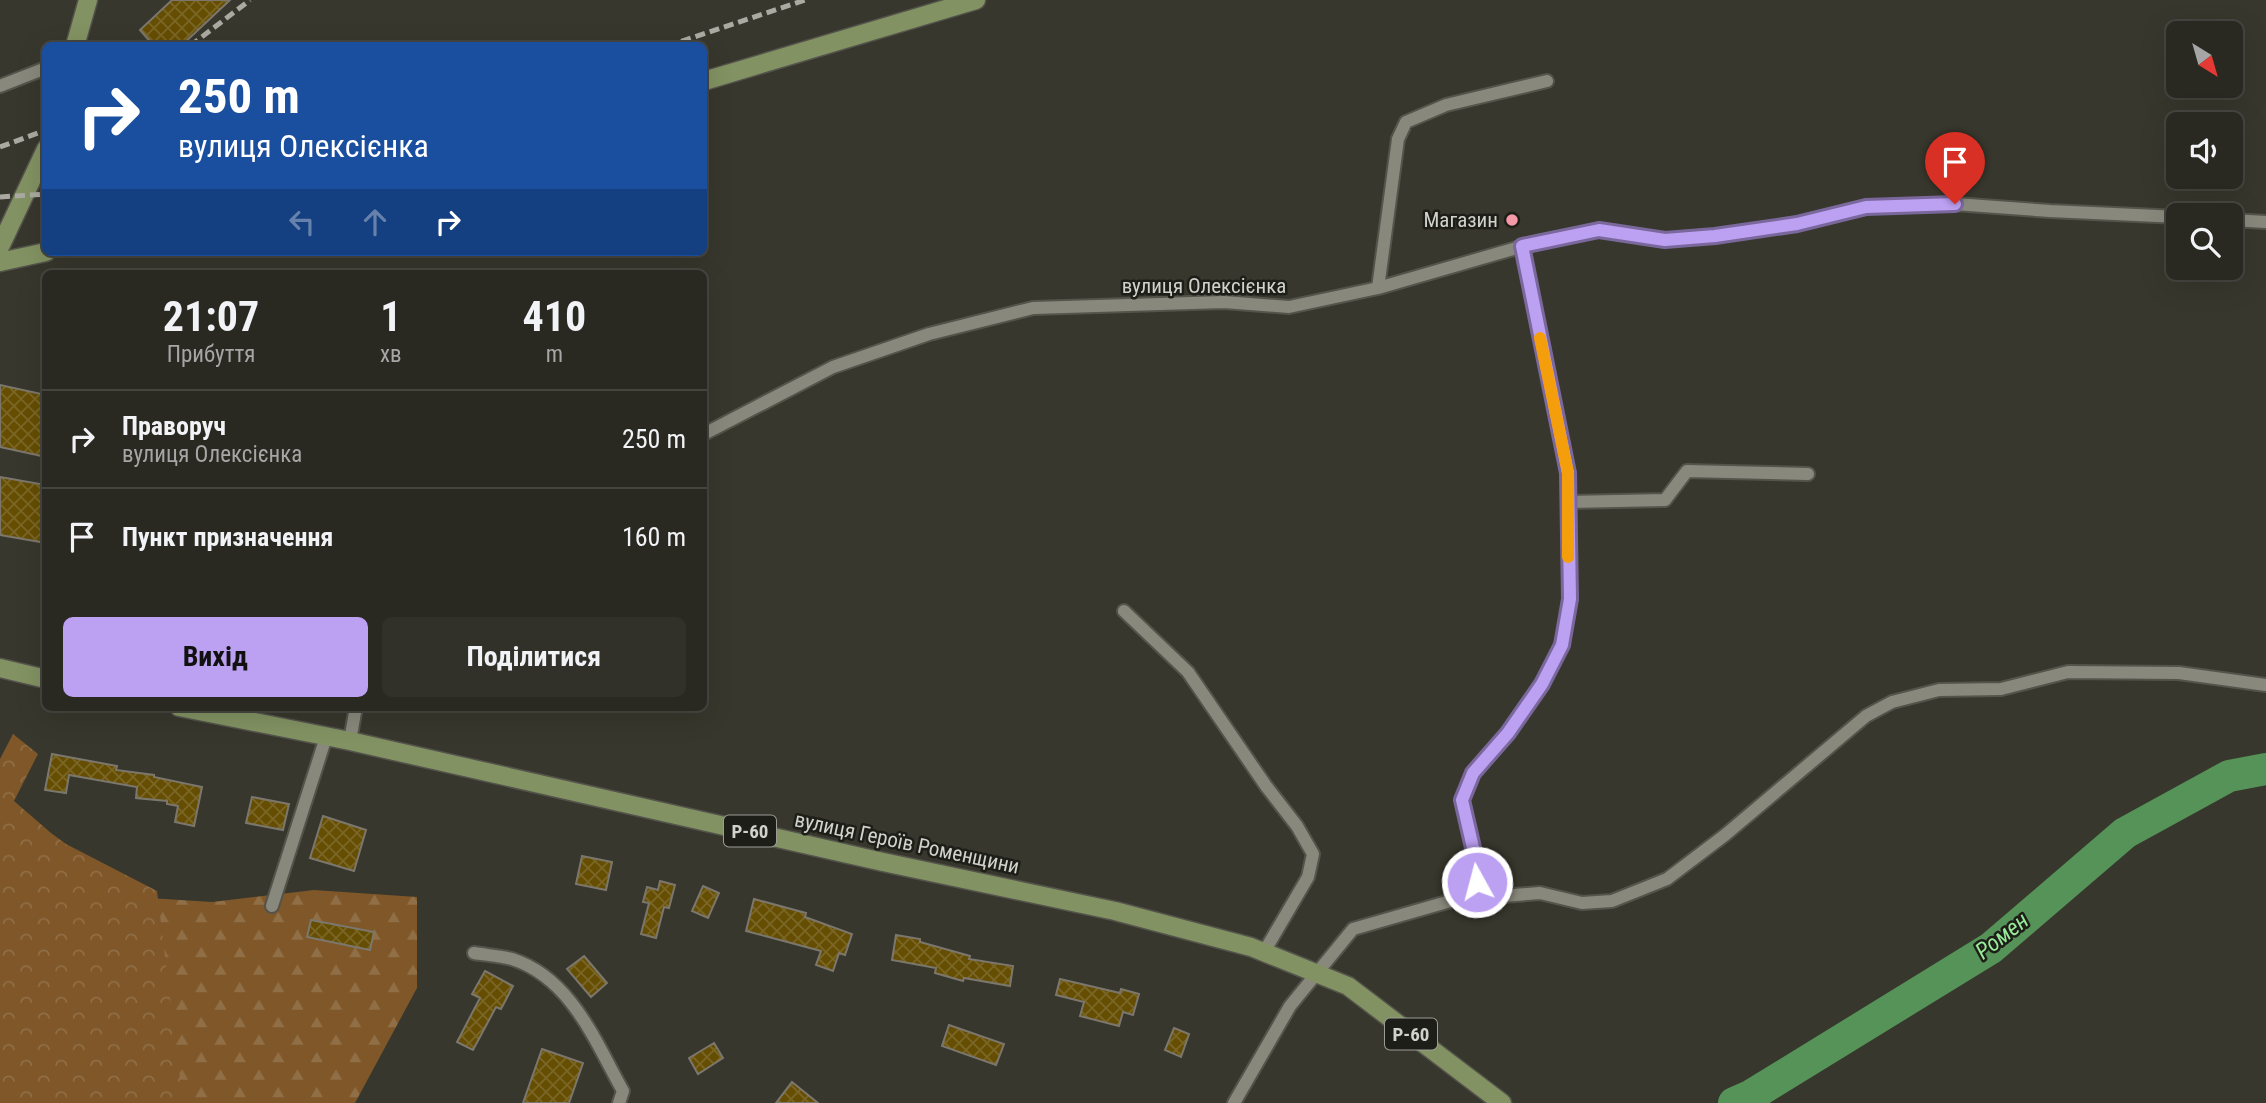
<!DOCTYPE html>
<html lang="uk">
<meta charset="utf-8">
<style>
:root{--surface:#292922;--page:#31312a;--text:#f1f3f6;--muted:#a5a6a5;--line:#454540;--accent:#bca0f2}
body{margin:0;font-family:"Roboto Condensed",sans-serif;background:var(--page);color:var(--text);height:100vh;display:flex;flex-direction:column;font-size:26px;white-space:nowrap}
*{box-sizing:border-box;margin:0}
p{font-size:23px;color:var(--muted)}
.icon{flex:none;width:38px;height:38px;fill:none;stroke:currentColor;stroke-width:2;stroke-linecap:round;stroke-linejoin:round}
.map{position:relative;flex:1;overflow:hidden}
.sheet{position:absolute;left:42px;top:270px;width:665px;height:441px;display:flex;flex-direction:column;background:var(--surface);border-radius:10px;box-shadow:0 7px 28px #0002,0 0 0 2px var(--line)}
.sheet>*{flex:none}
.banner{position:absolute;left:42px;top:42px;width:665px;height:214px;border-radius:10px;box-shadow:0 7px 28px #0002,0 0 0 2px var(--line);background:#1a4fa0;color:#fff;overflow:hidden}
.needle{width:46px;rotate:143deg}
.controls{position:absolute;left:2166px;top:21px;display:grid;gap:14px}
.controls a{display:grid;place-items:center;width:77px;height:77px;border-radius:10px;background:var(--surface);box-shadow:0 7px 28px #0002,0 0 0 2px var(--line);font-size:35px}
.pin{position:absolute;display:grid;place-items:center;width:60px;height:60px;color:#fff;margin:-72px -30px;border-radius:50% 50% 50% 0;rotate:-45deg;box-shadow:0 0 7px #0007}
.pin .icon{rotate:45deg}
.me{position:absolute;width:77px;margin:-38px;rotate:353deg;stroke-linejoin:round;filter:drop-shadow(0 0 5px #0008)}
.turn{display:flex;align-items:center;gap:24px;height:147px;padding:0 21px;font-size:32px}
.turn .icon{width:91px;height:91px;stroke-width:2.5}
.turn b{display:block;font-size:49px;line-height:60px}
.lanes{display:flex;align-items:center;height:66px;padding:0 21px;background:#0003;justify-content:center;gap:35px;direction:ltr}
.lanes .off{opacity:.35}
.eta{display:flex;justify-content:space-evenly;align-items:center;height:119px;text-align:center}
.eta b{font-size:42px;font-weight:700;line-height:49px}
.cta{display:flex;gap:14px;margin-top:auto;padding:14px 21px}
.cta a{flex:1;height:80px;border-radius:10px;background:var(--accent);color:#111;font-size:28px;font-weight:700;line-height:80px;text-align:center}
.cta a+a{background:var(--page);color:var(--text)}
ul{padding:0;list-style:none}
li{display:flex;align-items:center;gap:21px;height:98px;padding:0 21px;border-top:2px solid var(--line)}
li div{flex:1}
li b{display:block;font-size:26px}
li em{font-style:normal}
.map>svg:first-child{display:block}
.forest{fill:url(#forest-firs)}
.park{fill:url(#park-crowns)}
.lines{fill:none;stroke-linecap:round;stroke-linejoin:round}
.river{stroke:#569358;stroke-width:32}
.building{fill:url(#building-cross-hatch);stroke:#7c776d;stroke-width:2}
.minor-casing{stroke:#54544c;stroke-width:16}
.major-casing{stroke:#54544c;stroke-width:21}
.minor{stroke:#88887c;stroke-width:12}
.major{stroke:#829262;stroke-width:18}
.rail{stroke:#aaaaa3;stroke-width:5;stroke-dasharray:10 5;stroke-linecap:butt}
.route-casing{stroke:#7a689d;stroke-width:18}
.route{stroke:#bca0f2;stroke-width:12}
.slow{stroke:#f59e0b;stroke-width:12}
.poi-dot{fill:#f49aa6;stroke:#1e1e19;stroke-width:2.5}
.labels{text-anchor:middle;dominant-baseline:central;stroke-width:5;stroke-linejoin:round;paint-order:stroke}
.shield{fill:#1e1e19;stroke:#9c9c96;stroke-width:2}
.shield-label{font-size:19px;font-weight:bold;fill:#d2d2cc}
.poi-label{font-size:21px;fill:#d2d2cc;stroke:#1e1e19;text-anchor:end}
.street-label{font-size:21px;fill:#d2d2cc;stroke:#1e1e19}
.water-label{font-size:23px;font-style:italic;fill:#98ec99;stroke:#1e1e19}
</style>
<div class="map">
<svg width="2266" height="1103" viewBox="0 0 2266 1103">
<defs>
<pattern id="forest-firs" width="22" height="20" patternUnits="userSpaceOnUse" patternTransform="scale(1.75)"><rect width="22" height="20" fill="#7f5728"/><path d="M5 1l3.5 6h-7zM16 11l3.5 6h-7z" fill="#906e46"/></pattern>
<pattern id="park-crowns" width="20" height="18" patternUnits="userSpaceOnUse" patternTransform="scale(1.75)"><rect width="20" height="18" fill="#7f5728"/><path d="M2 6a3 3 0 1 1 6 0M12 15a3 3 0 1 1 6 0" fill="none" stroke="#906e46"/></pattern>
<pattern id="building-cross-hatch" width="8" height="8" patternUnits="userSpaceOnUse" patternTransform="scale(1.75)"><rect width="8" height="8" fill="#654d02"/><path d="M0 0l8 8M0 8l8-8" fill="none" stroke="#7a6626"/></pattern>
</defs>
<rect width="100%" height="100%" fill="#37372d"/>
<!-- forest -->
<path class="forest" d="M11,773L23,890L212,902L314,890L417,897V988L355,1103H0V790Z"/>
<!-- park -->
<path class="park" d="M13,734L38,754L14,801L51,833L66,844L157,891L183,1103H0V759Z"/>
<g class="lines">
<!-- river -->
<path class="river" d="M1734,1103L1752,1095L1991,948L2125,833L2229,776L2266,769"/>
</g>
<!-- building -->
<path class="building" d="M172,0H230L181,46H154L140,30Z
M0,385L46,395V457L0,447Z
M0,477L46,485V543L0,535Z
M52,754L117,766L116,770L154,775V777L202,787L194,826L175,822L178,806L167,804V801L136,798L137,787L69,775L66,793L45,790Z
M252,797L289,804L283,830L246,823Z
M323,816L366,830L354,871L310,858Z
M582,856L612,862L606,890L576,884Z
M660,881L675,885L669,908L664,907L656,938L641,934L649,903L643,902L647,887L658,890Z
M703,886L719,893L708,918L692,911Z
M754,899L806,913L805,917L852,934L845,955L839,953L833,971L816,965L821,951L746,931Z
M311,920L374,932L370,950L307,937Z
M896,935L920,939V942L970,956L969,959L1013,966L1010,986L964,978L963,981L935,973L936,968L892,960Z
M584,956L607,983L591,997L567,969Z
M485,971L513,986L501,1009L496,1007L473,1050L457,1042L480,998L472,994Z
M1060,979L1120,993L1121,989L1139,994L1133,1015L1123,1012L1119,1026L1080,1016L1084,1002L1056,995Z
M949,1025L1004,1044L996,1065L942,1046Z
M1174,1028L1189,1034L1181,1057L1165,1050Z
M714,1043L723,1058L698,1074L689,1058Z
M542,1049L583,1063L569,1103H523Z
M792,1082L818,1103H776Z"/>
<g class="lines">
<!-- minor casing -->
<g class="minor-casing">
<path id="minor" d="M0,86L46,68
M2231,220L2266,222
M1378,288L1398,139L1406,122L1446,105L1547,81
M704,434L833,367L929,334L1033,308L1224,302L1289,307L1378,288L1541,241L1599,230L1665,240L1715,236L1797,224L1866,207L1955,204L2050,211L2179,217
M1568,502L1665,500L1687,471L1808,474
M1124,611L1188,672L1266,786L1297,826L1313,854L1308,877L1264,952
M350,741L356,707
M1476,898L1477,865L1462,800L1473,773L1508,733L1542,684L1562,645L1570,599L1568,473L1522,246
M272,906L326,737
M474,953C486,955 500,956 512,959C571,978 595,1041 623,1091L619,1103
M1234,1103L1290,1006L1353,929L1454,900L1540,893L1582,903L1612,901L1667,879L1725,835L1866,716L1892,702L1939,690L2001,689L2068,672L2179,673L2266,685"/>
</g>
<!-- major casing -->
<g class="major-casing">
<path id="major" d="M75,46L88,0
M704,81L976,0
M0,247L46,149
M0,262L46,252
M0,668L46,679
M179,707L350,741L883,862L1115,911L1251,947L1348,986L1502,1103"/>
</g>
<!-- minor -->
<use href="#minor" class="minor"/>
<!-- major -->
<use href="#major" class="major"/>
<!-- rail -->
<path class="rail" d="M190,46L250,0
M667,46L805,0
M0,147L46,130
M0,197L46,194"/>
</g>
<g class="lines">
<!-- route casing -->
<g class="route-casing">
<path id="route" d="M1477,882V865L1462,800L1473,773L1508,733L1542,684L1562,645L1570,599L1568,473L1522,246L1599,230L1665,240L1715,236L1797,224L1866,207L1955,204"/>
</g>
<!-- route -->
<use href="#route" class="route"/>
<!-- slow -->
<path class="slow" d="M1540,338L1568,473V557"/>
</g>
<!-- markers -->
<circle class="poi-dot" cx="1512" cy="220" r="7"/>
<g class="labels">
<!-- shield labels -->
<g class="shield">
<rect x="724" y="815.5" width="52" height="31" rx="5"/>
<rect x="1385" y="1018.5" width="52" height="31" rx="5"/>
</g>
<g class="shield-label">
<text x="750" y="831">Р-60</text>
<text x="1411" y="1034">Р-60</text>
</g>
<!-- poi labels -->
<g class="poi-label">
<text x="1498" y="220">Магазин</text>
</g>
<!-- street labels -->
<g class="street-label">
<text x="1204" y="286">вулиця Олексієнка</text>
<text transform="translate(907 843) rotate(12)">вулиця Героїв Роменщини</text>
</g>
<!-- water labels -->
<g class="water-label">
<text transform="translate(2002 936) rotate(-38)">Ромен</text>
</g>
</g>
</svg>
<div class="controls">
<a><svg class="needle" viewBox="-14 -14 28 28"><path d="M0-13l5 13h-10z" fill="#e53935"/><path d="M0 13l5-13h-10z" fill="#a5a6a5"/></svg></a>
<a><svg class="icon" aria-label="sound" viewBox="0 0 24 24"><path d="M4 9h4l5-4v14l-5-4H4zM17 9q2 3 0 6"/></svg></a>
<a><svg class="icon" aria-label="search" viewBox="0 0 24 24"><circle cx="10" cy="10" r="6"/><path d="M15 15l6 6"/></svg></a>
</div>
<div class="pin" style="left:1955px;top:204px;background:#d93025"><svg class="icon" aria-label="arrive" viewBox="0 0 24 24"><path d="M6 21V4h12l-3 4 3 4H6"/></svg></div>
<svg class="me" style="left:1477px;top:882px" viewBox="-20 -20 40 40"><circle r="17" fill="#bca0f2" stroke="#fff" stroke-width="3"/><path d="M0-11L8 9 0 5-8 9z" fill="#fff"/></svg>
<div class="banner">
<div class="turn"><svg class="icon" aria-label="right" viewBox="0 0 24 24"><path d="M7 20v-9h11M14 6l5 5-5 5"/></svg><div><b>250 m</b>вулиця Олексієнка</div></div>
<div class="lanes"><svg class="icon off" aria-label="left" viewBox="0 0 24 24"><path d="M17 20v-9H6M10 6l-5 5 5 5"/></svg><svg class="icon off" aria-label="ahead" viewBox="0 0 24 24"><path d="M12 20V5M6 11l6-6 6 6"/></svg><svg class="icon" aria-label="right" viewBox="0 0 24 24"><path d="M7 20v-9h11M14 6l5 5-5 5"/></svg></div>
</div>
<section class="sheet">
<div class="eta">
<div><b>21:07</b><p>Прибуття</p></div>
<div><b>1</b><p>хв</p></div>
<div><b>410</b><p>m</p></div>
</div>
<ul>
<li><svg class="icon" aria-label="right" viewBox="0 0 24 24"><path d="M7 20v-9h11M14 6l5 5-5 5"/></svg><div><b>Праворуч</b><p>вулиця Олексієнка</p></div><em>250 m</em></li>
<li><svg class="icon" aria-label="arrive" viewBox="0 0 24 24"><path d="M6 21V4h12l-3 4 3 4H6"/></svg><div><b>Пункт призначення</b></div><em>160 m</em></li>
</ul>
<div class="cta"><a>Вихід</a><a>Поділитися</a></div>
</section>
</div>
